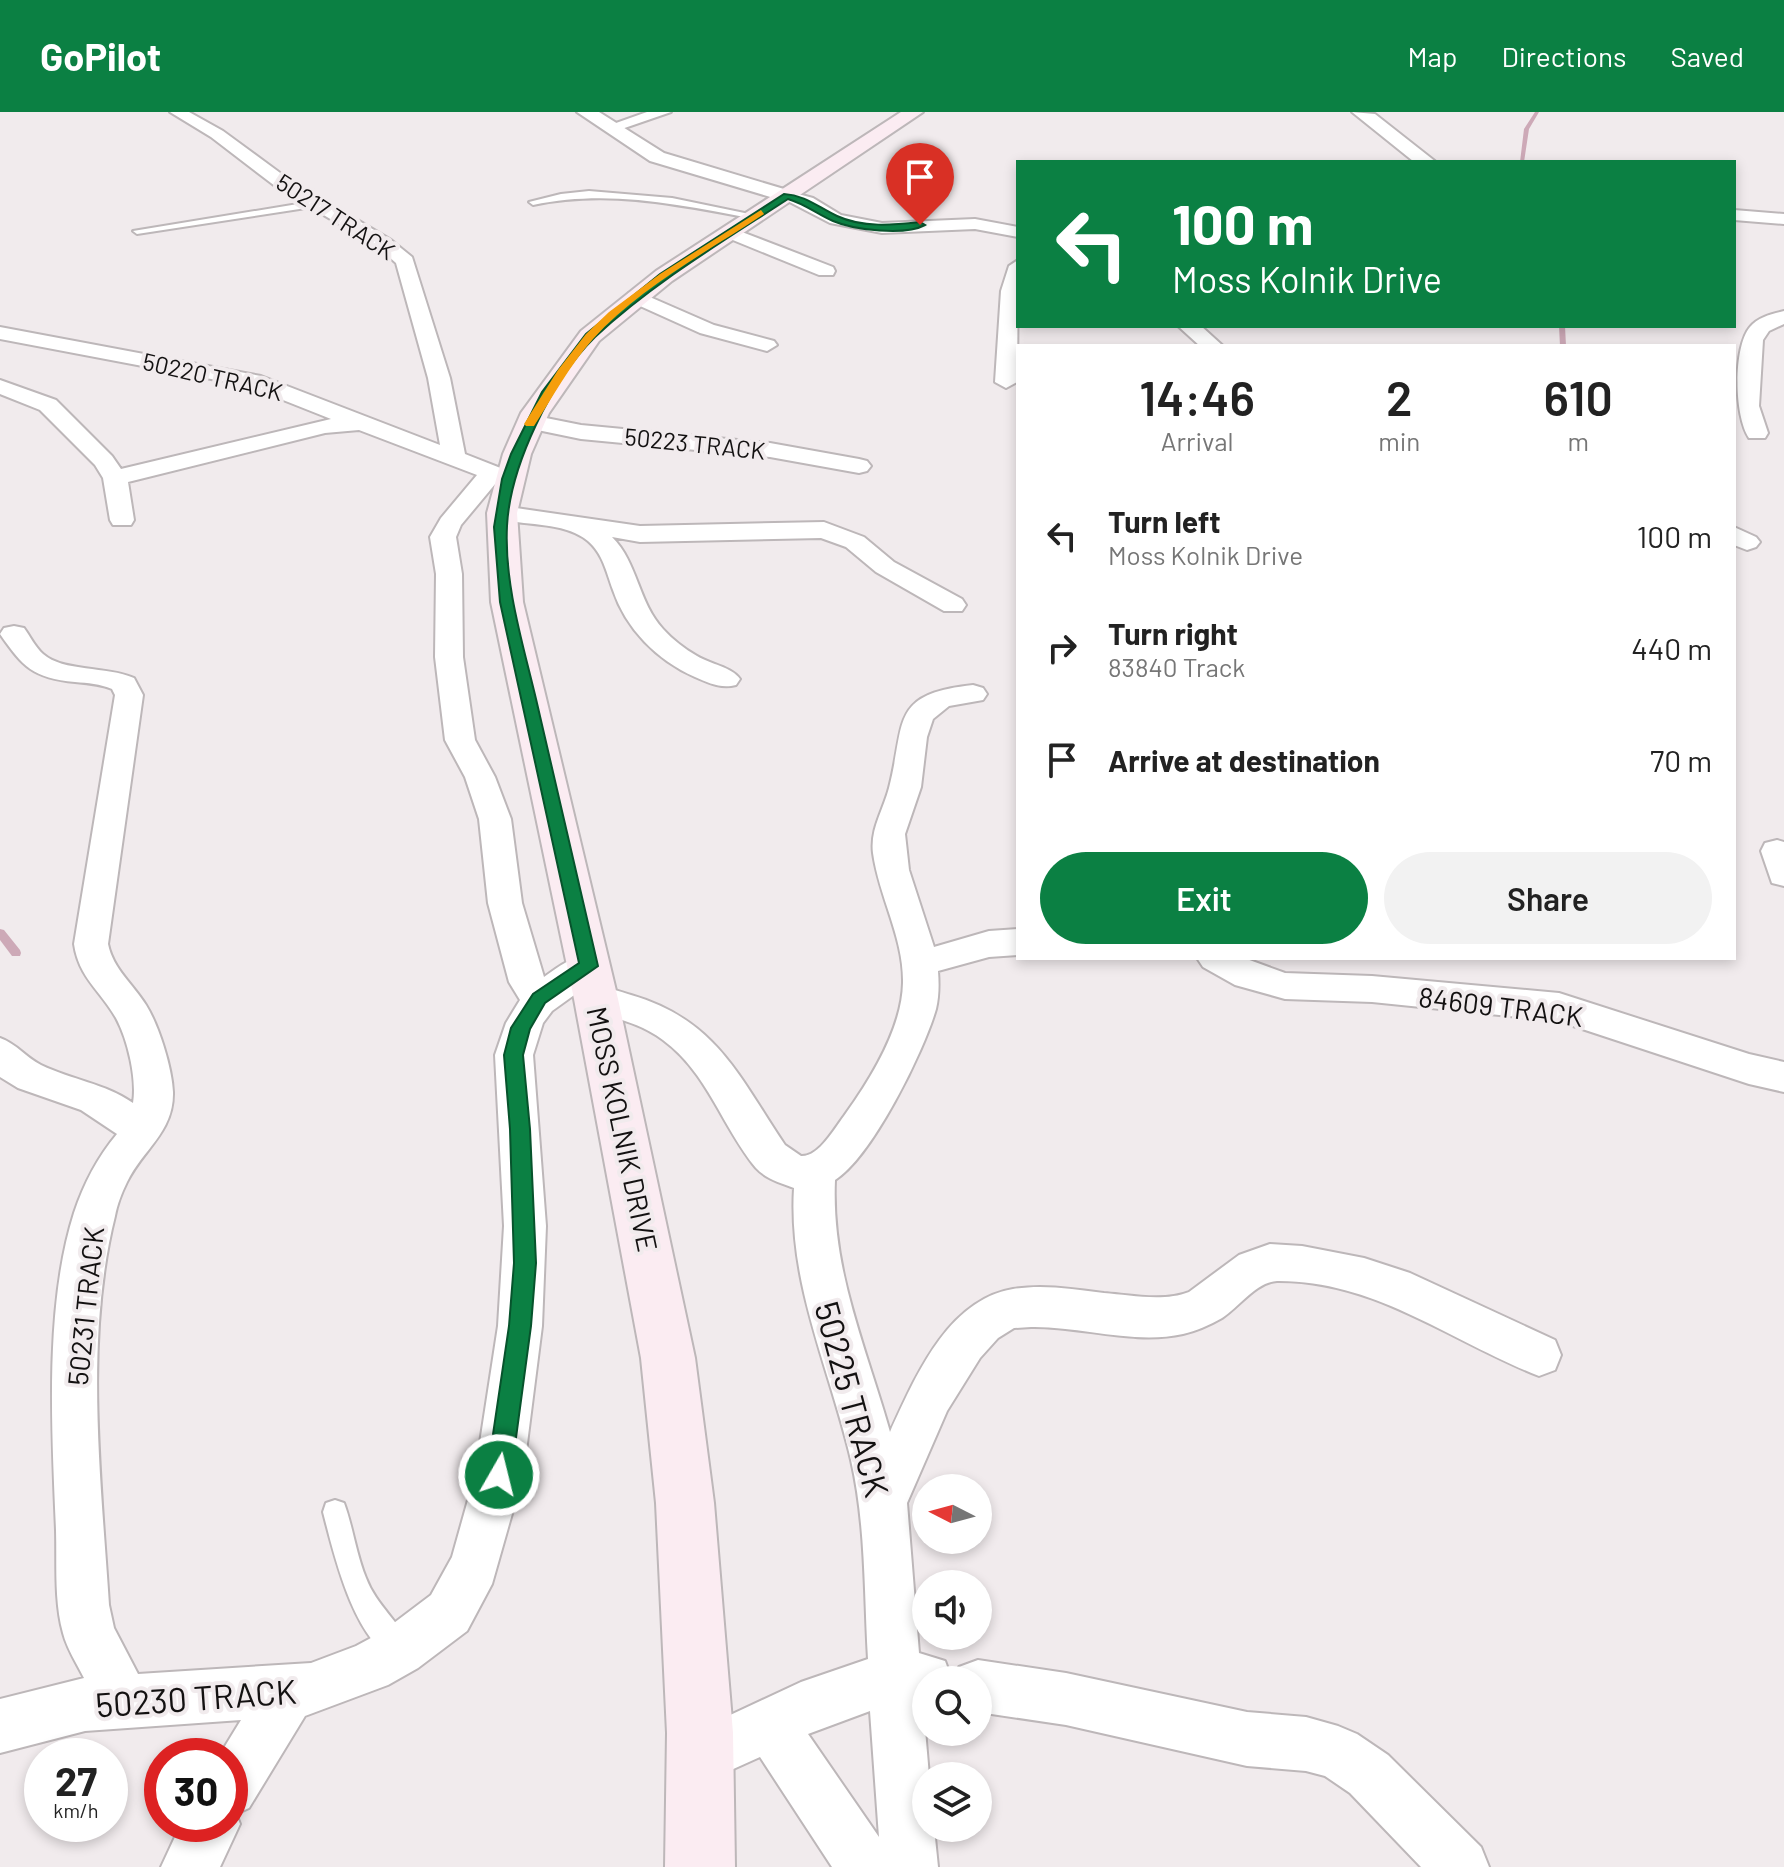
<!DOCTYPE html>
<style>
:root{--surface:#fff;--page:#f2f2f2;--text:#222;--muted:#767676;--accent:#0b8043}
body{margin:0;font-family:Barlow,sans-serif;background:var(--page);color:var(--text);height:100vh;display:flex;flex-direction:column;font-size:30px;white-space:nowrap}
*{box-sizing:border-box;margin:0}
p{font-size:26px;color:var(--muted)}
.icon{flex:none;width:44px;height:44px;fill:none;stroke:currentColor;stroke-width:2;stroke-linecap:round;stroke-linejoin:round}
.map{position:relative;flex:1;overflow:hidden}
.details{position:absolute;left:1016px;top:232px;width:720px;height:616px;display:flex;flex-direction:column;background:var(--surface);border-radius:0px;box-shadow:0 4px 12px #0003}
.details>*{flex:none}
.banner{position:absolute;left:1016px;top:48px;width:720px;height:168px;border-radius:0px;box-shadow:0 4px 12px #0003;background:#0b8043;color:#fff;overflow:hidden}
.needle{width:52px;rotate:276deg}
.controls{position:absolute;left:912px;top:1362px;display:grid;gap:16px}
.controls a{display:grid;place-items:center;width:80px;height:80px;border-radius:50%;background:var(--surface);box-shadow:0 4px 12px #0003;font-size:40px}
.speed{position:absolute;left:24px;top:1626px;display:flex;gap:16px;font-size:40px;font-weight:700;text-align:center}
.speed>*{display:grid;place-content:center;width:104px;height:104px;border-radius:50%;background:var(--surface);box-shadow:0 4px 12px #0003;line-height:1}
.speed small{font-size:20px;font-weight:400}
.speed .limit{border:12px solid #d22;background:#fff;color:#111}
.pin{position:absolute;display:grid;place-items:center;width:68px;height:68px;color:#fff;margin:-82px -34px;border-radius:50% 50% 50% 0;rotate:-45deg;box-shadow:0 0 8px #0007}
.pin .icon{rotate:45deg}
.me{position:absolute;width:88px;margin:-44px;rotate:8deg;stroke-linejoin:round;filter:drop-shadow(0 0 6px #0008)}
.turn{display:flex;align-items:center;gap:28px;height:168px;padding:0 24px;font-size:36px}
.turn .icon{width:104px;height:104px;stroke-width:2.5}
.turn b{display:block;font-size:56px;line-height:68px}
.eta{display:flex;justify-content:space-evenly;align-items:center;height:136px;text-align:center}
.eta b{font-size:48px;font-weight:600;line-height:56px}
.button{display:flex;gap:16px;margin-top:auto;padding:16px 24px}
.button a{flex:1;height:92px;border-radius:48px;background:var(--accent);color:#fff;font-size:32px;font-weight:600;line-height:92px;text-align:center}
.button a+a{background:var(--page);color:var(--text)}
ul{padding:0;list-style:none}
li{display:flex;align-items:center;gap:24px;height:112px;padding:0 24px}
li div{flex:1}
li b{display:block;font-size:30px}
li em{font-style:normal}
header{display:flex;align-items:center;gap:48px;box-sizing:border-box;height:112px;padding:0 40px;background:var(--accent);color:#fff}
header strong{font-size:38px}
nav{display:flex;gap:44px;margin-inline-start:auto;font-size:28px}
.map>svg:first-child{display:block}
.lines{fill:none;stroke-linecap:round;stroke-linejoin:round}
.stream{fill:#cda9b7;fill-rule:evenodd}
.service-casing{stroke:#bdb7b9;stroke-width:4}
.minor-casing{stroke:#bdb7b9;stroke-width:4}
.tertiary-casing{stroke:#bdb7b9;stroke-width:4}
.secondary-casing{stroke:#bdb7b9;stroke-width:4}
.service{fill:#fff;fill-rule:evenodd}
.minor{fill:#fff;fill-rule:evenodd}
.tertiary{fill:#fff;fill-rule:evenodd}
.secondary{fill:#fbecf2;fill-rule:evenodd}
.route{fill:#0b8043;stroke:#07532c;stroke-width:2}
.slow{fill:#f59e0b}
.labels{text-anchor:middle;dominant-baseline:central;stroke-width:8;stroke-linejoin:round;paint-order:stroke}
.far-street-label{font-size:24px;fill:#131111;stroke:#f1ebed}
.street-label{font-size:28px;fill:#131111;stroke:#f1ebed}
.near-street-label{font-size:34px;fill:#131111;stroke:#f1ebed}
</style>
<header>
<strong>GoPilot</strong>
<nav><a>Map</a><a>Directions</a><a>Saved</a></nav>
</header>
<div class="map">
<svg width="1784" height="1755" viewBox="0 0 1784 1755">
<rect width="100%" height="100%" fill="#f1ebed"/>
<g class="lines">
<!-- stream -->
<path class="stream" d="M1535,0H1539L1529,17L1524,50H1520L1524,17Z
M1559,214H1565L1566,234H1560Z
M0,817L4,818L20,838L21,841L20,844H12L0,828Z"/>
<!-- service casing -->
<g class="service-casing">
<path id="service" d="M589,79L672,86L759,104L755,107C680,93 609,77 533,93L529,90L561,82Z
M316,89L319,94L137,122L133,119Z
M335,1388L344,1391C353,1415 356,1442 366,1466C376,1493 400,1510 411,1536L407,1545L398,1549C354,1531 334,1442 323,1400L326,1391Z"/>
</g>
<!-- minor casing -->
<g class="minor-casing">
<path id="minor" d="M170,0H189L223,19L287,66L391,128L412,145L450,266L465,342L516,362L520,367L516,372L508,374L496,371L461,413L456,425L462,462L463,545L475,628L495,665L511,707L522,791L544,865C561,853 579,838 602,845L607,854L602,863L552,899L543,911L533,943L546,1114L542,1214L523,1363L492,1472L467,1519L418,1556L388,1573L305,1604L249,1696L236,1702L240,1712L220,1755H161L181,1712H230V1644H219L241,1608L85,1619L0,1641V1587L84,1566C77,1552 67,1537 63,1521C54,1489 57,1451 56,1418C52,1320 44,1195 74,1101C84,1071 97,1046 117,1022L81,998L18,976L0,965V926C17,932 25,945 41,953C72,968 104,971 133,991C137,967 128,928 116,906C100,878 79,866 74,832L115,583L112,577C100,572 88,571 75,570C33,566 23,555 0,522L4,516L14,514L24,516C30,524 35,535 43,542C63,560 107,554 134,566L143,583L108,832C113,857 133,872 146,893C159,914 172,956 173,980C174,1020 143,1037 127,1070C122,1080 117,1093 115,1104C84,1227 101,1368 109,1493L114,1516L138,1562L311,1551L356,1534L382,1520L431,1483L452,1445L475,1363L498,1214L504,1114L495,943L506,911L520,888L509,870L488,791L479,707L465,665L445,628L435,545L436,462L430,425L441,406L477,363L359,318L325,321L128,370L134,408L131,413H113L110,408L103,366L95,353L40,298L0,282V268L56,288L112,344L121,357L331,307L248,274L0,227V215L261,264L440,333L428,266L396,151L379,136L275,74L211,25Z
M647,0H671L610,21L602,16Z
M1352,0L1375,2L1436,50L1413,49Z
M787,79L813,86L841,103L882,111L975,107L1018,115V125L975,117L882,121L830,111L778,84L781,80Z
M1734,98L1784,102V112L1734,108Z
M729,115L833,155L835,159L833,163H819L723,124L720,120Z
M1018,148L1017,270L1006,276L995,270L1001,179L1009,154Z
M636,179L714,213L774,229L777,233L767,239L700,221L629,189L626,185L629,181Z
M1784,199V212L1769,219L1763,228L1759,294L1768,321L1765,326H1749C1734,304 1733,235 1750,215C1758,205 1772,202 1784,199Z
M1178,214H1201L1223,234H1200Z
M531,303L581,313L770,331L859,347L867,349L871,354L867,359L859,361L770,345L581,327L523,315L520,310Z
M502,394L640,414L824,410L864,425L894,450L962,487L966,493L962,499H944L876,460L846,435L821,426L640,430L612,425C638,451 638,490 663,517C673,528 685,537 697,544C710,552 732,555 740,567L736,573C721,577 709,571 695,565C657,548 626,517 613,478C606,459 603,442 588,429C564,409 523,414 493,406L490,401L493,396Z
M1734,415L1756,425L1760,430L1756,435L1747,438L1734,433Z
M973,573L983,576L987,582L983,588L949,594L933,607L927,625L921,675L905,722L909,758L934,835L989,819L1018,817V843L989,845L938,859C939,872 939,884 936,897C924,939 872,1045 835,1068C831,1158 866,1235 890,1320C915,1266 947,1188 1013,1177C1042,1172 1074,1177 1104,1181C1130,1183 1164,1190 1189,1180L1239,1143L1270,1132L1302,1134L1364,1146L1410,1161L1555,1228L1561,1243L1555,1258L1539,1264C1452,1230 1375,1168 1277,1169C1256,1170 1239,1195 1222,1206C1210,1213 1196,1219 1183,1222C1134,1233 1080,1214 1031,1215L1014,1216L998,1226L980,1246L947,1299L907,1391L919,1541L945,1549L952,1568H926V1594H923L929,1664H926V1716H934L938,1755H832L760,1645L700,1672L681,1664L673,1645L681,1626L801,1570L868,1547C864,1481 866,1413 851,1348C830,1257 788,1172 794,1076C781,1071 766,1067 756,1056C722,1015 708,961 663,928C639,910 611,905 583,897L578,887L583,877C600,872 614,878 631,883C717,908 739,965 785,1033L801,1044C819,1045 834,1017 844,1004C870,968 902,917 903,871C904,826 879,785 873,741C870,717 883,699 889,676C906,610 889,582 973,573ZM870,1599L879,1725L808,1622Z
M1777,728L1784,730V774L1772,771L1761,739L1765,731Z
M1197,846H1244L1285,861L1372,864L1559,881L1749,942L1784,950V980L1749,972L1558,909L1372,890L1285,887L1235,873L1203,855Z
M978,1548L1066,1561L1247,1600L1306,1605L1338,1614L1357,1622L1388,1643L1481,1735L1489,1755H1421L1350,1681L1325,1664L1306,1659L1247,1654L1066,1613L978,1600V1568H954L959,1555Z"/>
</g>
<!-- tertiary casing -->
<g class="tertiary-casing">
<path id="tertiary" d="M577,0H599L664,41L794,80L797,84L787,90L650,49Z"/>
</g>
<!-- secondary casing -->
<g class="secondary-casing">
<path id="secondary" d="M901,0H923L672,169L599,229L549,301L531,342L517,401L523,490L618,887L695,1246L714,1391L733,1621L735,1755H665L667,1621L656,1391L641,1246L574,887L491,490L487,401L503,342L521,301L581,219L656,159Z"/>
</g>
<!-- service -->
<use href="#service" class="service"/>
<!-- minor -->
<use href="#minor" class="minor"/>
<!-- tertiary -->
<use href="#tertiary" class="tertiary"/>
<!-- secondary -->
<use href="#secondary" class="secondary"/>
</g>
<!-- route -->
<path class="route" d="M784,82C805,83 818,95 837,104C863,116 893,113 920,110L925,113C905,124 854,118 833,109C817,102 805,92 788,87C722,130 653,171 595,225C552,267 510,354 507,414C504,472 523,532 536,587C557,676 577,765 598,854L545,891L530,917L523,943L530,1017L536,1151L531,1214L511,1363L508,1371L499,1375L491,1371L487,1363L509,1214L514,1151L510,1017L504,943L511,916L533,882L579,851L500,490L494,415L502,367L511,342L542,280L586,222L660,162Z"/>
<!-- slow -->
<path class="slow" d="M761,98L764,102C707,140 639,176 593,227C569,254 553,285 534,314H526L524,312L558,258L586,222L609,200L660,162Z"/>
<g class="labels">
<!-- far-street labels -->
<g class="far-street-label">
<text transform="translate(336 104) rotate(33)">50217 TRACK</text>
<text transform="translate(213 264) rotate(13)">50220 TRACK</text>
<text transform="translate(695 331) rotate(6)">50223 TRACK</text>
</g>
<!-- street labels -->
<g class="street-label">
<text transform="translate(1501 894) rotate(7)">84609 TRACK</text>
<text transform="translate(623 1017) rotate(78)">MOSS KOLNIK DRIVE</text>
<text transform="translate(85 1194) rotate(-84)">50231 TRACK</text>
</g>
<!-- near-street labels -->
<g class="near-street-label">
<text transform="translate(853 1287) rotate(75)">50225 TRACK</text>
<text transform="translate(196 1585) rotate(-4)">50230 TRACK</text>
</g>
</g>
</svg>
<div class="controls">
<a><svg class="needle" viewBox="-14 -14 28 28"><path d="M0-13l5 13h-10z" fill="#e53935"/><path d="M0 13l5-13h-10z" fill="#767676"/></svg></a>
<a><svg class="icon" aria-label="sound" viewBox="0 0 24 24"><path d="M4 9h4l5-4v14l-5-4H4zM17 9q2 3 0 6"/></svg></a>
<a><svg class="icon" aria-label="search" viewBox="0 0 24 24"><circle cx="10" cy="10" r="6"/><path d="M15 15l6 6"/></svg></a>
<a><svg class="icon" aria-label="layers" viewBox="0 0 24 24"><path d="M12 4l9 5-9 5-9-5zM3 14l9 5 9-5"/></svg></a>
</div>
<div class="speed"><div>27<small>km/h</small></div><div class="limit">30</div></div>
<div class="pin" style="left:920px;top:113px;background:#d93025"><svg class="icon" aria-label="arrive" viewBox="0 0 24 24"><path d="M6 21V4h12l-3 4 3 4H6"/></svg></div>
<svg class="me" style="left:499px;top:1363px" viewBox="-20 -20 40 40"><circle r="17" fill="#0b8043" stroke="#fff" stroke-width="3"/><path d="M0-11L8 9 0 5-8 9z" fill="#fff"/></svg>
<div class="banner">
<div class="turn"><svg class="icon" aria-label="left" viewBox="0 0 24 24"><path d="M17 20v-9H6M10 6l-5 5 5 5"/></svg><div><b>100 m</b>Moss Kolnik Drive</div></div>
</div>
<section class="details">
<div class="eta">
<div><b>14:46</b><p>Arrival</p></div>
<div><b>2</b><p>min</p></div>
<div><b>610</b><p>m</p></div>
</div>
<ul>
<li><svg class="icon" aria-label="left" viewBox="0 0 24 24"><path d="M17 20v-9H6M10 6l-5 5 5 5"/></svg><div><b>Turn left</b><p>Moss Kolnik Drive</p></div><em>100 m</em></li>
<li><svg class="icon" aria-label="right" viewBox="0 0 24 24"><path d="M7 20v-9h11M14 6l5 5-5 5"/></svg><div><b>Turn right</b><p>83840 Track</p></div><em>440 m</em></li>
<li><svg class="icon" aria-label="arrive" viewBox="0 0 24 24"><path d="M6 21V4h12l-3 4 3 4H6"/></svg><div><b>Arrive at destination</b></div><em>70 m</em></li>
</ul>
<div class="button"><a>Exit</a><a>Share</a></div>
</section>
</div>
